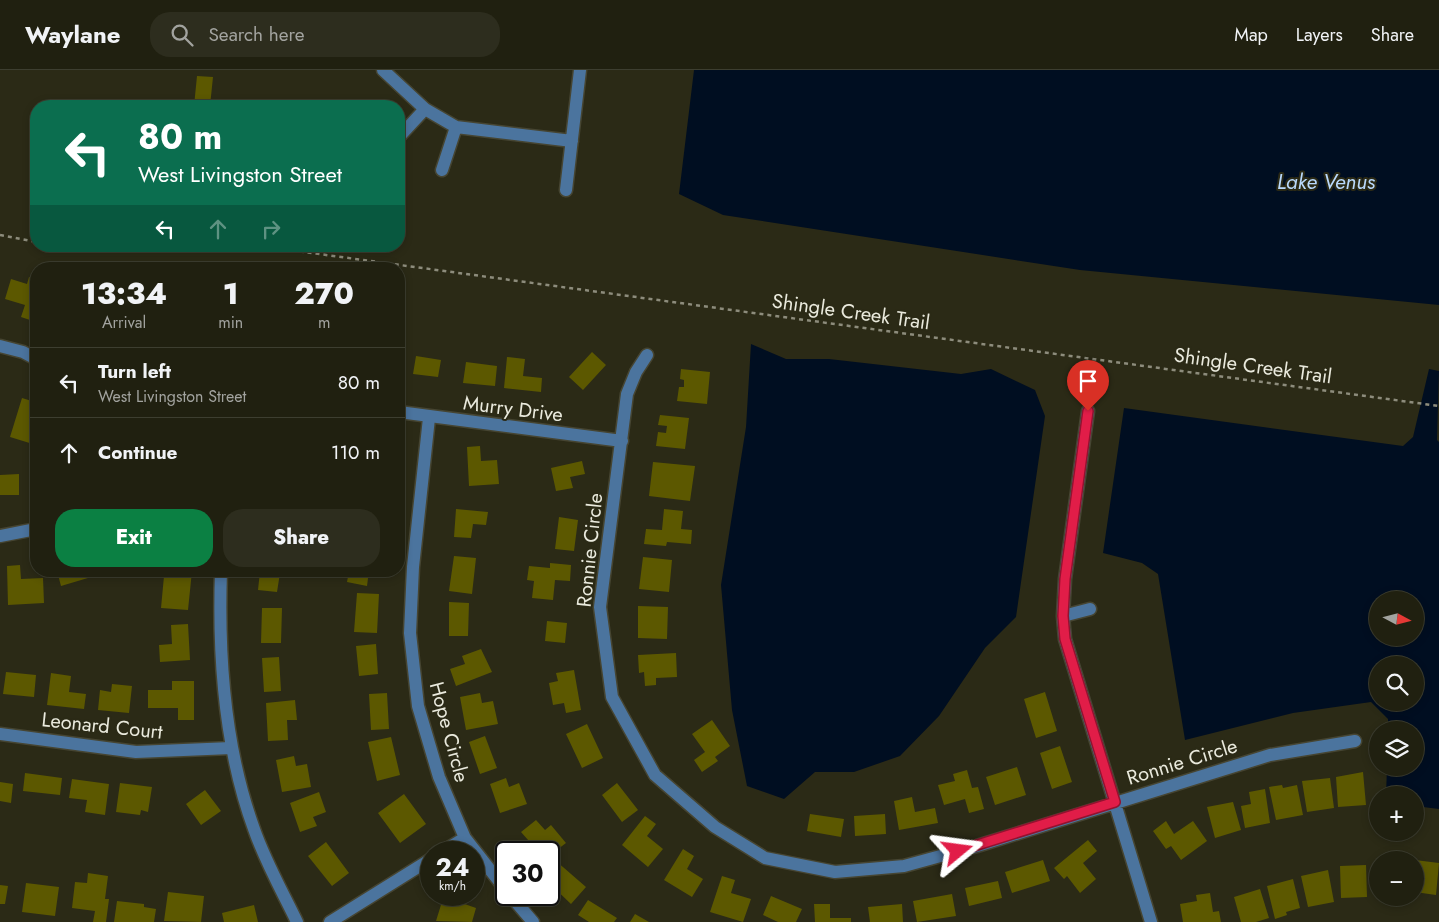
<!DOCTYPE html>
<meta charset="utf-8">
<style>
:root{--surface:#202010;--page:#2d2d1e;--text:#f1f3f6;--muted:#a2a39f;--line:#3d3e30;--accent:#0b8043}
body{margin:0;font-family:Jost,sans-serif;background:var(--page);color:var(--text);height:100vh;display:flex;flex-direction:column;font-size:19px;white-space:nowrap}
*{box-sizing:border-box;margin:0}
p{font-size:16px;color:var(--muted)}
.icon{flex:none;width:28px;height:28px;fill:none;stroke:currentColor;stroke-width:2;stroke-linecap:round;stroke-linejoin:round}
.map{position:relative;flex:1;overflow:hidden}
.details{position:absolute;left:30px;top:192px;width:375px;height:315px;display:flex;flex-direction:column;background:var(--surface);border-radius:20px;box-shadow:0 2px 8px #0003,0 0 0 1px var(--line)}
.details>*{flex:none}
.hud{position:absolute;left:30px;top:30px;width:375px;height:152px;border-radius:20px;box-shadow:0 2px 8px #0003,0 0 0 1px var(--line);background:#0b6e4f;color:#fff;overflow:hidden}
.needle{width:32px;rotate:97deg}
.controls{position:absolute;left:1369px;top:521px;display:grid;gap:10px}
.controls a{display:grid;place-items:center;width:55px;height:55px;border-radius:50%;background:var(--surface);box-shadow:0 2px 8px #0003,0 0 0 1px var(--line);font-size:25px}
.speed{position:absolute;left:420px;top:771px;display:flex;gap:10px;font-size:25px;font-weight:700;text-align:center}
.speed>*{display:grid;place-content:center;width:65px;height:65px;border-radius:50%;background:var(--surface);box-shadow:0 2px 8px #0003,0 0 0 1px var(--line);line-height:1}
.speed small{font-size:12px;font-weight:400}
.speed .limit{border:2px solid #111;border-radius:8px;background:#fff;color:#111}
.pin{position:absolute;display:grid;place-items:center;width:42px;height:42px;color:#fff;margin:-51px -21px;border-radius:50% 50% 50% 0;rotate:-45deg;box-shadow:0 0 5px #0007}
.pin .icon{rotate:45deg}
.me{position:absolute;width:55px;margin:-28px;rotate:74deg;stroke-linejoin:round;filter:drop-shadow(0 0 4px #0008)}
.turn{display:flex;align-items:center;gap:18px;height:105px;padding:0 25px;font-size:22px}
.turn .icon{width:65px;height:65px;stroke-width:2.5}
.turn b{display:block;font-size:35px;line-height:42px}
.lanes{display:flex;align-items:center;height:48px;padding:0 25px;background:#0003;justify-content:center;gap:25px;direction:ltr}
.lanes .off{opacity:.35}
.eta{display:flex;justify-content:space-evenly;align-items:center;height:85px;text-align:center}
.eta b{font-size:30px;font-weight:800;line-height:35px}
.button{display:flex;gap:10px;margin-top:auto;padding:10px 25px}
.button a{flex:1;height:58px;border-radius:20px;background:var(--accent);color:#fff;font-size:20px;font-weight:800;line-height:58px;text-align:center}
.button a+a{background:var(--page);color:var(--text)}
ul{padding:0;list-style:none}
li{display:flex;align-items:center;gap:15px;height:70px;padding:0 25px;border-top:1px solid var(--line)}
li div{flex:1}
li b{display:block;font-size:19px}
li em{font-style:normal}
header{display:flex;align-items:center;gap:30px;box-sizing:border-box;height:70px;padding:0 25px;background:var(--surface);border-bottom:1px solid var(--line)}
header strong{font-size:24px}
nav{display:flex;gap:28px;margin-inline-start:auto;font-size:18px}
.search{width:350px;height:45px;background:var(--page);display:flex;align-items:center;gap:12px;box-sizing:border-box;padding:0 18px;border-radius:20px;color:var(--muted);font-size:19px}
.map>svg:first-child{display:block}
.water{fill:#000e21;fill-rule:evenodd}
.building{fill:#5c5800}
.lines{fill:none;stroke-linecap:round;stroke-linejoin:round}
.minor-casing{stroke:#464532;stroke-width:15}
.path{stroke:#8d8c7c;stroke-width:2.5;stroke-dasharray:4 4;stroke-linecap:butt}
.minor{stroke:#4b749e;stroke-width:12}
.route-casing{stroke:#92132f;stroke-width:12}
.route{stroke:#e11d48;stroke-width:9}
.labels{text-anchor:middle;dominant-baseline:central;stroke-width:4;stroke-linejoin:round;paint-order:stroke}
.street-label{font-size:20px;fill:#eaeadd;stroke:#2b2a16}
.water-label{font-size:21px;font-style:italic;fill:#b9d9fc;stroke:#2b2a16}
</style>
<header>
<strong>Waylane</strong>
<div class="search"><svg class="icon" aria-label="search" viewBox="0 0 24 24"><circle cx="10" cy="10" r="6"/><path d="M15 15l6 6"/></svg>Search here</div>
<nav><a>Map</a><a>Layers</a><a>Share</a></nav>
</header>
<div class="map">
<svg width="1439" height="852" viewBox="0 0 1439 852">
<rect width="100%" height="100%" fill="#2b2a16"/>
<!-- water -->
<path class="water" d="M694,0H1439V235L1080,200L723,145L679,124Z
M751,274L786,289H829L961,304L991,299L1035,320L1045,346L1016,547L985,578L939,646L900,686L854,702H815L784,729L747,716L732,640L721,515L746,357Z
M1429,299L1439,301L1437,370L1439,372V739L1415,736V725H1386L1387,698H1415V660H1388V649L1371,632L1293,643L1185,670L1158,504L1142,493L1103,483L1124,338L1403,376L1413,367ZM1378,530H1415V568H1378ZM1378,595H1415V632H1378Z"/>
<!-- building -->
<path class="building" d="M197,6L213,7L210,36H194Z
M35,43H36V71L31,70Z
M29,207L36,209V252L21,247L25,235L5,229L11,209L27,214Z
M399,282L403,283L400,305H399Z
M592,282L606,295L583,320L569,307Z
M416,286L441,290L438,307L413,304Z
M507,287L525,289L523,306L542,308L541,322L504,318Z
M466,292L497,296L495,316L463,313Z
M681,299L710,302L707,334L677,331L679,317H684V310L680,309Z
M22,328L35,332L30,348L36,350V375L10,367Z
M660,345L689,348L685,379L656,376L658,362L666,363L667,356L658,355Z
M480,376L481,391L497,390L499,414L469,416L467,377Z
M582,391L585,404L570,407L573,418L556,421L551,398Z
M653,392L695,396L690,431L649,426Z
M19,404V425H0V405Z
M456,439L488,442L486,455L473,454L471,468L454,467Z
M664,439L683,441L681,459L692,460L691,474L667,472L666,476L644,474L646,459L662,460Z
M559,447L578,450L574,481L555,479Z
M454,486L476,488L472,524L449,521Z
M643,487L672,490L669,522L639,519Z
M550,493L571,495L570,511L555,510L553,530L532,528L534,511L527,510L529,496L550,498Z
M20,495L21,509L43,508L44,533L8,535L7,496Z
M57,501H97L98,505L61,516Z
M175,501H192L188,540L161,538L164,506L174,507Z
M260,501H290V504L280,503L277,522L258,520Z
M349,501H369L367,516L347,512Z
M357,523L379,524L377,563L354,562Z
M449,532L469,533L468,566H449Z
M638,536L668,537L667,569L638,568Z
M262,538H282L281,573H261Z
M547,551L567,553L565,573L545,571Z
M188,554L190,590L160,592L159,575L172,574L171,555Z
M376,574L378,604L359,606L356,576Z
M481,579L492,602L456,616L450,599L465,594L462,586Z
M676,583L677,607L656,608V615L645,616L644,602L639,603L638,585Z
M279,587L281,621L264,622L262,588Z
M574,600L581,640L566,643L564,633L553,635L549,613L558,611L556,603Z
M6,602L36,605L34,627L3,624Z
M51,603L71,606L69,622L86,624L84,639L47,635Z
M172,611H194V650H178V638H148V620H172Z
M112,614L132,616L129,643L98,640L100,620L111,622Z
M1045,622L1057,661L1036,668L1024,629Z
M387,623L389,659L371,660L369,624Z
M480,623L482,633L493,631L498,654L466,660L460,627Z
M295,630L297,650H287L288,670L268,671L266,633Z
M712,650L730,676L715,687L718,691L702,702L694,690L705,682L692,664Z
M587,654L603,688L582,698L566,664Z
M485,666L497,698L480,704L469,672Z
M391,667L400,705L377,711L368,672Z
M1060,676L1072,712L1052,719L1040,683Z
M294,686L296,696L307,694L311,717L282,722L276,690Z
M1017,697L1026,725L995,735L986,707Z
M967,700L972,718L978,717L984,739L969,743L965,729L944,735L938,715L955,711L953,704Z
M1363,702L1366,735L1338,737L1336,707Z
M25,703L62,708L60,725L23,721Z
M506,708L509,717L519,713L527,734L500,743L490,714Z
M1330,708L1334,738L1307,742L1302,711Z
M72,709L109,714L105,745L85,742L87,730L69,728Z
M0,712L13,714L11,733L0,731Z
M120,713L152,717L148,742L141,740L140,745L116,742Z
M617,713L638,740L622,752L602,725Z
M1282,715L1283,718L1297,715L1303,745L1276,750L1269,717Z
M1265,719L1270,753L1245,758L1241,736L1251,734L1249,722Z
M205,720L221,741L201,755L186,734Z
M319,722L326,742L313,747L317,756L300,762L290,733Z
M404,724L426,754L400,773L378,743Z
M912,727L915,742L935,738L938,753L899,760L894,731Z
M1233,732L1241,760L1215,768L1207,737Z
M810,744L844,749L841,767L807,761Z
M885,744L886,764L855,766L854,746Z
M645,746L656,754L647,766L663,779L648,797L622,775Z
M536,750L545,760L551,755L566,773L549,786V782H532L536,779L521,762Z
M1166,751L1174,764L1193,751L1207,771L1181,790L1171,776L1166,779L1153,761Z
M1088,770L1097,781L1083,793L1096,809L1080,823L1067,806L1064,809L1054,798Z
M326,772L349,803L332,816L308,786Z
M683,779L694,786L687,799L703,809L692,827L664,810Z
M1043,790L1050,811L1012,823L1005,802Z
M1415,790L1439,793L1436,825L1415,822Z
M556,791L586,817L571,834L549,813V799Z
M1366,795L1367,827L1341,828L1340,796Z
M1328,800L1334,832L1308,837L1301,806Z
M88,803L108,806L105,829H109L106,852H93L95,841L72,838L75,812L87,813Z
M722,806L735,810L731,823L751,829L743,852L710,842Z
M1293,809L1300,838L1286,842L1287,845L1275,849L1267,816Z
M998,811L1002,828L969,836L965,818Z
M26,813L59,817L55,846L22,842Z
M0,815L8,816L5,834H0Z
M1260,819L1269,848L1256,852H1241L1234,827Z
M168,822L204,826L201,852L164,851Z
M1210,823L1213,842L1219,841L1221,852H1183L1180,834L1197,831L1196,825Z
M952,824L956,846L917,852L913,831Z
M444,825H458L456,831L476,838L472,852L436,851Z
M771,826L802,839L796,852H778L763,845Z
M588,830L617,848L614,852H589L578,845Z
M117,831L144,834V837L156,839L154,852H114Z
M814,834H830V848H851V852H815Z
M902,834L903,852H870L868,837Z
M254,835L258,852H224L222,843Z
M635,844L649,852H630Z"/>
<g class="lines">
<!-- minor casing -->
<g class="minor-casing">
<path id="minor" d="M383,0L425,39L456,57L572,71
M399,67L425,39
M442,100L456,57
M566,120L580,0
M0,276L23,282L36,289
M647,285L636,302L627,324L600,537L612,627L655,705L715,757L765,788L835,802L904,796L977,776L1270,685L1355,671
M1088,341L1065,509L1063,546L1065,569L1151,852
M399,342L622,371
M429,348L413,497L410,563L418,636L439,707L465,768L506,820
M0,466L36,459
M221,501C218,587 224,677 254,759C265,791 282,821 297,852
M1063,546L1090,539
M0,664L136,682L231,678
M442,782L465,768
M510,825L533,852
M330,852L431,789"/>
</g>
<!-- path -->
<path class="path" d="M0,165L36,172
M69,176H76
M260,176L1439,336"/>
<!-- minor -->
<use href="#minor" class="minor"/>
</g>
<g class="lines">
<!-- route casing -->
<g class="route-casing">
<path id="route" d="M958,781L1115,732L1065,569L1063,546L1065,509L1088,341"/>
</g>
<!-- route -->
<use href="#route" class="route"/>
</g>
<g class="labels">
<!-- street labels -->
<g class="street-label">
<text transform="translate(851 242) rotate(8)">Shingle Creek Trail</text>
<text transform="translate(1253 296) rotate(8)">Shingle Creek Trail</text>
<text transform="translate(513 339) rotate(7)">Murry Drive</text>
<text transform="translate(590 480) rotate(-84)">Ronnie Circle</text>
<text transform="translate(102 656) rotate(6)">Leonard Court</text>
<text transform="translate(449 662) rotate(75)">Hope Circle</text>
<text transform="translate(1182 692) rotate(-17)">Ronnie Circle</text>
</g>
<!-- water labels -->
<g class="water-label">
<text x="1326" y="112">Lake Venus</text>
</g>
</g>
</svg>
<div class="controls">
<a><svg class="needle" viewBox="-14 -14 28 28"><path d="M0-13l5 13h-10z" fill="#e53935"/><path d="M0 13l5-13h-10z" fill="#a2a39f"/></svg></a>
<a><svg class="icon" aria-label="search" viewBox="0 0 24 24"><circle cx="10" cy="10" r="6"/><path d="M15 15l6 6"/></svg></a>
<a><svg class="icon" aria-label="layers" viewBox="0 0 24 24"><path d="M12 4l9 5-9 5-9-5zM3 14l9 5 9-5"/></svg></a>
<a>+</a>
<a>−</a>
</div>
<div class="speed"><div>24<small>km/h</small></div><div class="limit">30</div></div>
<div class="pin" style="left:1088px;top:341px;background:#d93025"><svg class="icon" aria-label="arrive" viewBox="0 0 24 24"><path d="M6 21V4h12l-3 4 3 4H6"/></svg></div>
<svg class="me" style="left:958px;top:781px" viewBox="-20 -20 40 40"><path d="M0-17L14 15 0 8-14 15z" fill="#e11d48" stroke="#fff" stroke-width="4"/></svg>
<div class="hud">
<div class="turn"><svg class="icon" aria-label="left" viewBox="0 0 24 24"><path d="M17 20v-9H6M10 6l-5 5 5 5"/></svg><div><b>80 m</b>West Livingston Street</div></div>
<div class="lanes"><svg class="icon" aria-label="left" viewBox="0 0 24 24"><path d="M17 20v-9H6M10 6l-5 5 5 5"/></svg><svg class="icon off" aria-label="ahead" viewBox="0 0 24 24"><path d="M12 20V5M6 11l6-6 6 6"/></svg><svg class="icon off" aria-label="right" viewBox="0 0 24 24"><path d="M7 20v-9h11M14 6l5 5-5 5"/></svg></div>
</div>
<section class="details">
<div class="eta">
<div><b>13:34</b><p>Arrival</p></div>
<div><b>1</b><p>min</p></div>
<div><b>270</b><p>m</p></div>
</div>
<ul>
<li><svg class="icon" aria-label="left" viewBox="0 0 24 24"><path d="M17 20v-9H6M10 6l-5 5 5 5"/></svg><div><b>Turn left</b><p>West Livingston Street</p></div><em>80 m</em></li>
<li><svg class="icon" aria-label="ahead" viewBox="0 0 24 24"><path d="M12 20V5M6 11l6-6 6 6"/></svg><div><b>Continue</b></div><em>110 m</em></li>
</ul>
<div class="button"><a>Exit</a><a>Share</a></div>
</section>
</div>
